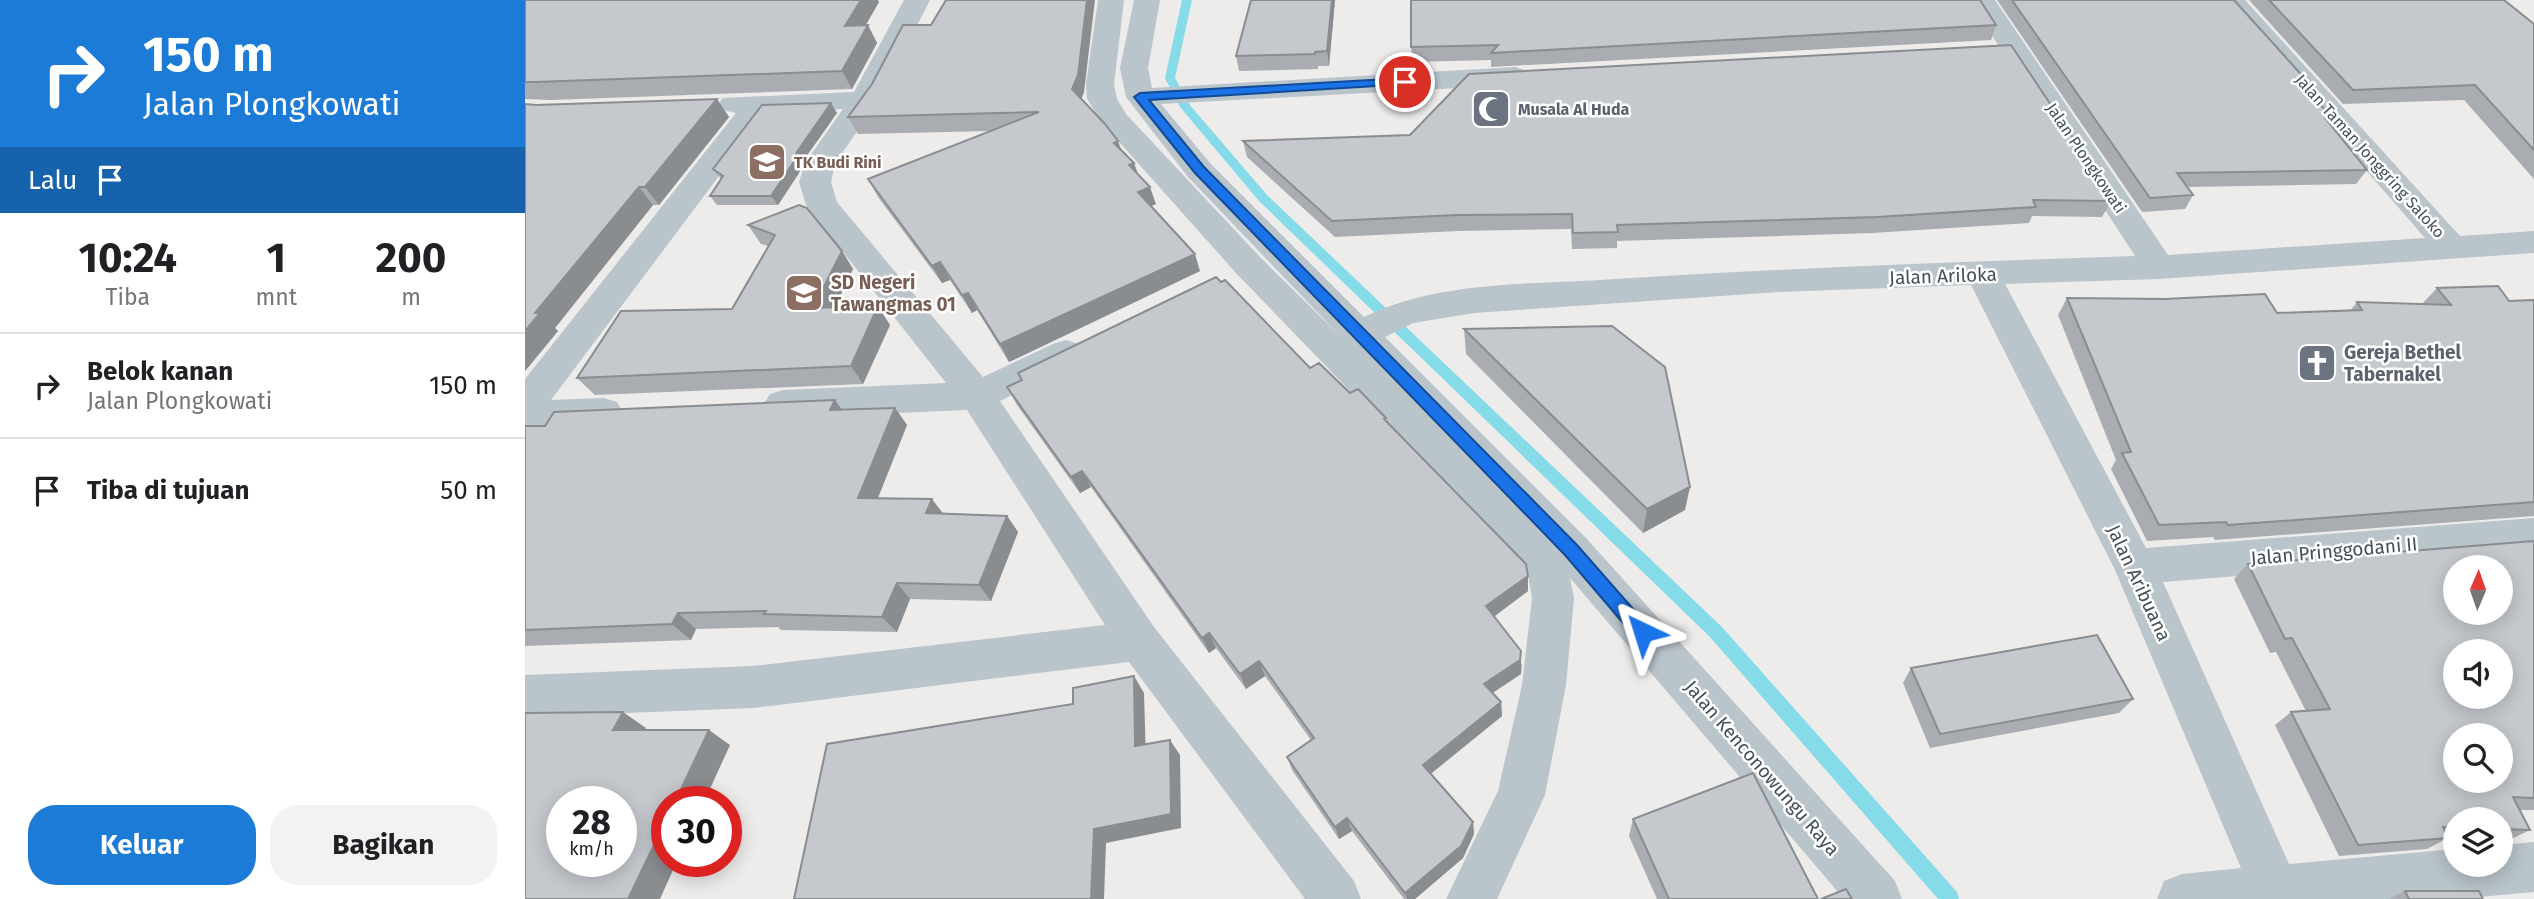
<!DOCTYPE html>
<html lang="id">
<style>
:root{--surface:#fff;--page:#f2f2f2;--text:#202124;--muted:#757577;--line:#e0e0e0;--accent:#1c7bd7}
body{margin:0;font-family:"Fira Sans",sans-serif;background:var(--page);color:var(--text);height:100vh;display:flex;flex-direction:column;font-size:26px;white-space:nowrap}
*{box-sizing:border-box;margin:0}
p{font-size:23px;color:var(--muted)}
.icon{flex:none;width:38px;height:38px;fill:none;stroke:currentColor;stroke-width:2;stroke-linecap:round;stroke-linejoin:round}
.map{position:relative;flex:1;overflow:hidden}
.details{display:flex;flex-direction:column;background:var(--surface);width:525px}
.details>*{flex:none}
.banner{background:#1c7bd7;color:#fff;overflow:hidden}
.needle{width:46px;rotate:2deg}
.controls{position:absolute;left:1918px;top:555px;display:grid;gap:14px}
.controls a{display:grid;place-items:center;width:70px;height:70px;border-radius:50%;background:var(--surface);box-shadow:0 4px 18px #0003;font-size:35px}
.speed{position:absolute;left:21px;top:786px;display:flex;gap:14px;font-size:35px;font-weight:700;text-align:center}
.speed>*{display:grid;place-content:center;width:91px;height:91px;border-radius:50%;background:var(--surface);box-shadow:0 4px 18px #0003;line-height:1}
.speed small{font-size:18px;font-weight:400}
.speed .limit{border:10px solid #d22;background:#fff;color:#111}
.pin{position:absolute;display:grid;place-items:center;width:60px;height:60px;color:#fff;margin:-30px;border:4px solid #fff;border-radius:50%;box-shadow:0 2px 7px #0007}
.me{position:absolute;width:77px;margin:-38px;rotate:319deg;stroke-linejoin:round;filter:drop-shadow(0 0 5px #0008)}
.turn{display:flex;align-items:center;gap:24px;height:147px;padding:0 28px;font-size:32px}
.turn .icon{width:91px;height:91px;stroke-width:2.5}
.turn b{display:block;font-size:49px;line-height:60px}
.then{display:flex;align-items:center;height:66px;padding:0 28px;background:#0003;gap:14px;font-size:26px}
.eta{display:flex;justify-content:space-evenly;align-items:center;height:119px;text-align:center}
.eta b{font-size:42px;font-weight:700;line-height:49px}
.action{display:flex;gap:14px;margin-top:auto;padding:14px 28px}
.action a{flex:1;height:80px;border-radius:28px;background:var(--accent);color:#fff;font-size:28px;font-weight:700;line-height:80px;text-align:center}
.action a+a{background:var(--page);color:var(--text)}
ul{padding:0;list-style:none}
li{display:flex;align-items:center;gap:21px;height:105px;padding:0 28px;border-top:2px solid var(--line)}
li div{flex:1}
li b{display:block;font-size:26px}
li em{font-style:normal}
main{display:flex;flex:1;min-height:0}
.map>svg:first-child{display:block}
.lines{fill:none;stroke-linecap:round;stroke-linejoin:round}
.stream{fill:#86dbe9;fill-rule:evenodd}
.minor{fill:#b9c4cb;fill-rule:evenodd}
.wall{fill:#a9adb1}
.shaded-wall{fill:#8a8d90}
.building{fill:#c5c9ce;stroke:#8a8d90;stroke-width:2;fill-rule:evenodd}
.route{fill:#1a73e8;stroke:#114b97;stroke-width:2}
.labels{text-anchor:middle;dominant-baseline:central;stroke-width:5;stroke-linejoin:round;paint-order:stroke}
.far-worship-label{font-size:16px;font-weight:bold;fill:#5b616d;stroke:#fff;text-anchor:start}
.far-street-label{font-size:16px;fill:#445058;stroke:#fff}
.far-education-label{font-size:16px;font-weight:bold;fill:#785e54;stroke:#fff;text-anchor:start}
.street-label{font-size:19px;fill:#445058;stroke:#fff}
.education-label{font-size:19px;font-weight:bold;fill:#785e54;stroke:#fff;text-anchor:start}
.worship-label{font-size:19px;font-weight:bold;fill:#5b616d;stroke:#fff;text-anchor:start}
</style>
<main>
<section class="details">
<div class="banner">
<div class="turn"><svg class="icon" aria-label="right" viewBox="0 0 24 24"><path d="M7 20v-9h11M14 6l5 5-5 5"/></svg><div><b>150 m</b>Jalan Plongkowati</div></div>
<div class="then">Lalu<svg class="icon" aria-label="arrive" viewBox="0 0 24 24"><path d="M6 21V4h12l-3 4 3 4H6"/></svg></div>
</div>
<div class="eta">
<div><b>10:24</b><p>Tiba</p></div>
<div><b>1</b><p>mnt</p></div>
<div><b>200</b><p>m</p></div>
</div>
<ul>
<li><svg class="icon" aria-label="right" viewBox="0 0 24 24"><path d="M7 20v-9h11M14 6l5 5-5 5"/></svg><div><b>Belok kanan</b><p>Jalan Plongkowati</p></div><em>150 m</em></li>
<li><svg class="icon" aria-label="arrive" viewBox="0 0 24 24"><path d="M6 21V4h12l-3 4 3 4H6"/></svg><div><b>Tiba di tujuan</b></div><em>50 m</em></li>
</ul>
<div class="action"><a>Keluar</a><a>Bagikan</a></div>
</section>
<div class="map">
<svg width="2009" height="899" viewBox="0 0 2009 899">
<rect width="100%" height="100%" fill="#eeebeb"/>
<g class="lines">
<!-- stream -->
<path class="stream" d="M657,0H667L650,78L664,104L742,195L1197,627L1432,892L1434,899H1413L1185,637L734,201L655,107L640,78Z"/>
<!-- minor -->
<path class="minor" d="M379,0H405L354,100L310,163L306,182L312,202L458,377L528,344L541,340L554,344L559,353L554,362L475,401L629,627L829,881L836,899H780L604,662L228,708L0,717V675L228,666L580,625L442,410L258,418L245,414L239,404L245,394L258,390L421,383L281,205L274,182L280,163L318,109L242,112L26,400L79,398L92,402L98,412L92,422L79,426L0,429V379L211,113L198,110L193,104L198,98L329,92Z
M573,0H599L589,84L592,99L601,114L735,257L815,336L663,177L601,97L595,68L609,0H635L623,68L627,88L990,67L1000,70L1004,76L1000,82L990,85L636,104L685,163L839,317C915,280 1007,285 1090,279C1263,268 1436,262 1610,256L1444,0H1470L1643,255L1900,238L1693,0H1720L1935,236L2009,231V253L1634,279L1480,284L1621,548L2009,518V552L1638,582L1764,864L1930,849V864H1976V845L2009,842V892L1932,899H1632L1639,881L1657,874L1716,868L1590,570L1446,285L1254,292L949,313L888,323L860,337L1061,538L1370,881L1377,899H1319L1045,578L1049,598L1041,685L1020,795L972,899H921L973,791L997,685L1007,598L1003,575L711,273L579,125L562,99L561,84Z"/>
</g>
<!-- wall -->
<path class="wall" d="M0,0L354,2L340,25L352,43L327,89L26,100L0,99Z
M726,0H810L804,66H793V69L714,71L711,56Z
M1472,0H1709L1792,92L1789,97L1808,119L1805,124L1842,170L1831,184L1662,187L1668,195L1660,209L1617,212Z
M1724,0H1979L2009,24V179L1939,100L1818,104Z
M406,25L559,92L556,99L597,150L609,163L613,175L631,204L626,206L675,271L484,362L452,310L447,313L425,280L417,283L353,197L343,179L466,131L333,134L323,117Z
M1471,25L1466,40L966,67V60L888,62L886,47Z
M192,99L204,117L134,205H128L30,328L33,331L0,371L11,105Z
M306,103L312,113L278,161L274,173L253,205H192L185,196L196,179L188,169Z
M718,141L1588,198L1577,217L1507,216L1504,223L1347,233L1092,241V248L1047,249L1046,229L933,231L810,237L722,157Z
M223,225L317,251L328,269L310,307L365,325L338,384L70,395L52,378L207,309L243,246L236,244Z
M1912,288L1984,301L2009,300V516L1690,540L1688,537L1622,541L1586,469L1591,460L1533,315L1542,298L1752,313L1826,310L1832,302L1897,304Z
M939,329L1160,510L1118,533L941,354Z
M785,368L825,393L861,418L862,422L1003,576V591L969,616L997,665L996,674L967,693L976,702L977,716L906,774L948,822L949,834L938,858L890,899H879L827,831L814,839L767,770L762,757L786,740L740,676L721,689L691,648L684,653L566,487L555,493L492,405L482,387Z
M370,408L382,425L353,498L419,514L482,516L493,532L466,601L385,599L372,632L256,630L253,627L171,629L166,640L0,646V426L317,410Z
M2009,541V810H1994L2005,830L1982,841H1976V819H1930V840L1921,839L1902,849L1814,856L1750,725L1766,712L1781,711L1751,652L1745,653L1709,579L1723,564Z
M1386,668L1608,699L1594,713L1405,748L1378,683Z
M1108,819L1293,899H1132L1104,836Z
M1880,891L1958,899H1864Z"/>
<!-- shaded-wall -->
<path class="shaded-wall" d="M336,0H353L354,2L330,44L320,26Z
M562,0H570L559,92L554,106L547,89Z
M807,0H810L804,66L802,51Z
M343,25L352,43L327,89L317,71Z
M192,99L204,117L134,205L120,187Z
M306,103L312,113L278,161L274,173L253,205L246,196L272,152Z
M593,141L599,158L589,143Z
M609,163L615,180L604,165Z
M114,187L128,205L30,328L33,331L0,371V331L10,313Z
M625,187L631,204L619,209L613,192Z
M317,251L328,269L301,326L288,308Z
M670,254L675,271L484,362L475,344Z
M415,262L425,280L417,283L407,266Z
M443,293L452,310L447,313L437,295Z
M353,306L365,325L338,384L326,366Z
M310,400L323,418L305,410Z
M370,408L382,425L346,515L333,498Z
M557,471L566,487L555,493L546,477Z
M1165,487L1160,510L1118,533L1122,509Z
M407,499L420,516L401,513Z
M482,516L493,532L466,601L454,585Z
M1003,576V591L962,622L961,606Z
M372,583L385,599L372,632L357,617Z
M153,613L171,629L166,640L147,624Z
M684,633L691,648L684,653L677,638Z
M996,651V674L960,698L959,684Z
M734,661L740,676L721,689L715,674Z
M609,676L619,693L621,761L610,746Z
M976,702L977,716L900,778L898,765Z
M98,712L121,728L112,746L88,730Z
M184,730L205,745L179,802H150Z
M645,740L655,755L656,828L581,843L579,899H566L569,829Z
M142,818V861H152L135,899H103Z
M822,818L827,831L814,839L810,827Z
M948,822L949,834L938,858L890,899H882L880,893Z"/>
<!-- building -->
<path class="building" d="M0,0H336L320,26L343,25L317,71L11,82H0Z
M421,0H562L553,75L547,89L580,124L593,141L589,143L609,163L604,165L625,187L613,192L670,254L475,344L443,293L437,295L415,262L407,266L343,179L514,112L323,117L347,84L378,25H406Z
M726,0H807L802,51L790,52V54L711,56Z
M886,0H1455L1471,25L966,53L973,45L886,47Z
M1487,0H1709L1792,92L1785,93L1808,119H1801L1842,170L1652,173L1668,195L1625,198Z
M1744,0H1979L2009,24V150L1950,85L1828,90Z
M1486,45L1588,198H1584L1586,201L1508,200L1511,207L1352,217L1092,225L1093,232L1048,233L1047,214L932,215L807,221L718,141L885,135L944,74Z
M192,99L120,187H114L10,313H15L0,331V104L11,105Z
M306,103L272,152L268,163L246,196H185L198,176L188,169L237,105Z
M274,205L282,208L317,251L288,308L353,306L326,366L52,378L96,311L207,309L250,235L223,225Z
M691,277L696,282L700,280L785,368L794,363L825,393L833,389L861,418L859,419L1001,564L1003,576L961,606L996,651L995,660L959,684L976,702L898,765L948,822L936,846L880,893L822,818L810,827L762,757L789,738L734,661L715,674L684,633L677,638L557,471L546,477L482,387L497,380L493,373Z
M1973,286L1984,301L2009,300V502L1703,525L1701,522L1634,525L1597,453L1606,452L1542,298L1640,299L1740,294L1752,313L1837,310L1832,302L1926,305L1912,288Z
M1087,326L1140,367L1165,487L1122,509L939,329Z
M310,400L305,410L370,408L333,498L407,499L401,513L482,516L454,585L372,583L357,617L239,614L241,611L153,613L147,624L0,630V426H20L29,412Z
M2009,541V798L1988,797L2005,830L1976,829V819H1930V828L1918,827L1923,838L1833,845L1766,712L1805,709L1767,638L1760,639L1723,564ZM1930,567H1976V612H1930ZM1930,651H1976V696H1930ZM1930,735H1976V780H1930Z
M1572,635L1608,699L1415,734L1386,668Z
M609,676L610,746L645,740L646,814L569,829L566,899H269L302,744L548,704V688Z
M98,712L88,730H184L150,802H142V818L103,899H0V713ZM37,802H96V861H37Z
M1228,773L1293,899H1144L1108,819Z
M1321,889L1327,899H1296Z
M1880,891H1954L1958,899H1884Z"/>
<!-- route -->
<path class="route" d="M880,78L886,82L884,84L624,100L679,167L1052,545L1124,627L1127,632L1124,638L1118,640L1111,638L1040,555L670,173L609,97L615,93Z"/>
<!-- icons -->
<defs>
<g id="mosque-square" transform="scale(2.0125)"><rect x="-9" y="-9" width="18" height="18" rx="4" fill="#6b7280" stroke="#fff"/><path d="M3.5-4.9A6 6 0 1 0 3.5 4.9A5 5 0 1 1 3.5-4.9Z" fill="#fff"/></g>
<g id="school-square" transform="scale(2.0125)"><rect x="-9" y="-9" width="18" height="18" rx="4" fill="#8d6e63" stroke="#fff"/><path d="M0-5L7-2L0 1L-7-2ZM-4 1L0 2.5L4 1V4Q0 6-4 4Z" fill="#fff"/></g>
<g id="church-square" transform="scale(2.0125)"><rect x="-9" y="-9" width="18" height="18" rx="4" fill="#6b7280" stroke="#fff"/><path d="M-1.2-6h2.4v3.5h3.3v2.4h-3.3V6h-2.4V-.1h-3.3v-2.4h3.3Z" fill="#fff"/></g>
</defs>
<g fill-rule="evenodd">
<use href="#mosque-square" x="966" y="109"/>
<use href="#school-square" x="242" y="162"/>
<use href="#school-square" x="279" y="293"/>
<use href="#church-square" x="1792" y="363"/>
</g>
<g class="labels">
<!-- far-worship labels -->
<g class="far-worship-label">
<text x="993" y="109">Musala Al Huda</text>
</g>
<!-- far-street labels -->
<g class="far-street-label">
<text transform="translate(1845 156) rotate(48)">Jalan Taman Jonggring Saloko</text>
<text transform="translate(1561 158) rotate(56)">Jalan Plongkowati</text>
</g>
<!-- far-education labels -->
<g class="far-education-label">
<text x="269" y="162">TK Budi Rini</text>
</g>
<!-- street labels -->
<g class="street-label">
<text transform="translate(1418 276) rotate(-2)">Jalan Ariloka</text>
<text transform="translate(1809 551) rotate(-5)">Jalan Pringgodani II</text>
<text transform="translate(1614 583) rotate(65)">Jalan Aribuana</text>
<text transform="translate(1237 768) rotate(49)">Jalan Kenconowungu Raya</text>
</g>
<!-- education labels -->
<g class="education-label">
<text x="306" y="282">SD Negeri<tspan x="306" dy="22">Tawangmas 01</tspan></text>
</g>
<!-- worship labels -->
<g class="worship-label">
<text x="1819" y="352">Gereja Bethel<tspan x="1819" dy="22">Tabernakel</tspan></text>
</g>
</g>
</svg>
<div class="controls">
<a><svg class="needle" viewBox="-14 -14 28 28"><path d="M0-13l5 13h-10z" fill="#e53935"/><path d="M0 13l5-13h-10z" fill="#757577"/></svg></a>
<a><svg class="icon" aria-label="sound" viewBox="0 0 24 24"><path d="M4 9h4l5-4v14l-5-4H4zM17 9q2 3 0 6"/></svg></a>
<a><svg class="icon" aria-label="search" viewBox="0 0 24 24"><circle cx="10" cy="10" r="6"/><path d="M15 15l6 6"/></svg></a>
<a><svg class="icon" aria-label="layers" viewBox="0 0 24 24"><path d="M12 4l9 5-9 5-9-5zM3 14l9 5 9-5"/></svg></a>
</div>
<div class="speed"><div>28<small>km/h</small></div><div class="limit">30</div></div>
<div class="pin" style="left:880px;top:82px;background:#d93025"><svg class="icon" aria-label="arrive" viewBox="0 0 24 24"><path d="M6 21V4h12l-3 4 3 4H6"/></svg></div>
<svg class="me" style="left:1118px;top:632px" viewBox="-20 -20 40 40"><path d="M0-17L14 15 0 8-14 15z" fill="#1a73e8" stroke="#fff" stroke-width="4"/></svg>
</div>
</main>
